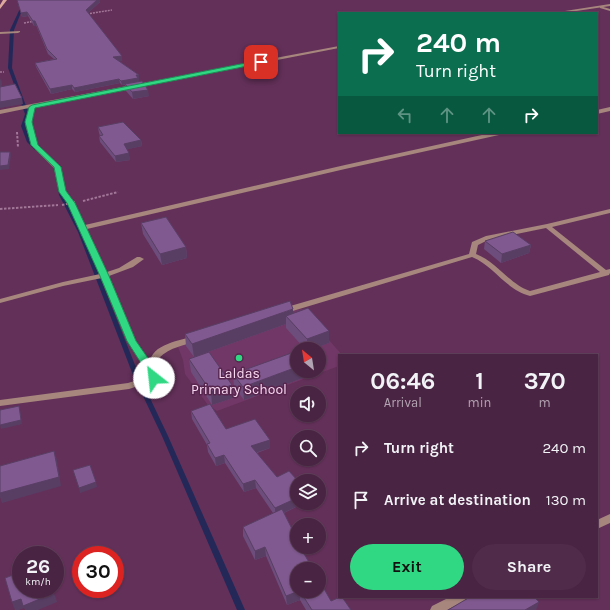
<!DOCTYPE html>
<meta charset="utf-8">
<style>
:root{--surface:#4a2443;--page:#512c4a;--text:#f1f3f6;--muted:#b2a4b2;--line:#61415c;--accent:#30d883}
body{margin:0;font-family:Karla,sans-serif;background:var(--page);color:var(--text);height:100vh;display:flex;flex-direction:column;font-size:15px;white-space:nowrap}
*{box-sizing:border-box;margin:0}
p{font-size:13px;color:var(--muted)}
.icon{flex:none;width:22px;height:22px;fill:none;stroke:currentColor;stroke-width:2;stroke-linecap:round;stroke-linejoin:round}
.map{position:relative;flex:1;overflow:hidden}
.panel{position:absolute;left:338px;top:354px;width:260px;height:244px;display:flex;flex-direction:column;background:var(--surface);border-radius:0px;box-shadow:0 1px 3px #0004,0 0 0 1px var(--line)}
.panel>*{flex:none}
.hud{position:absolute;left:338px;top:12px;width:260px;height:122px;border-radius:0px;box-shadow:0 1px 3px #0004,0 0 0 1px var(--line);background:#0b6e4f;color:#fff;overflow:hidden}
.needle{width:26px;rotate:330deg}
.buttons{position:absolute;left:290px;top:342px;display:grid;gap:8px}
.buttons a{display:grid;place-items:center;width:36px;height:36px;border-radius:50%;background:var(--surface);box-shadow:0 1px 3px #0004,0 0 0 1px var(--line);font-size:20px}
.speed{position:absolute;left:12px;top:546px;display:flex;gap:8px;font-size:20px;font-weight:700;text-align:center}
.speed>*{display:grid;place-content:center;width:52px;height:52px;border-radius:50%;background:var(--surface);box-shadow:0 1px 3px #0004,0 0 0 1px var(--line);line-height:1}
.speed small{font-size:10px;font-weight:400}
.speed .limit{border:6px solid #d22;background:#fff;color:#111}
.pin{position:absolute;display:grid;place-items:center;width:34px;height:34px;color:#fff;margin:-17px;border-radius:8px;box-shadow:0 2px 6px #0006}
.me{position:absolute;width:44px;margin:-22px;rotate:331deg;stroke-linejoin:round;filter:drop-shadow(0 0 3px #0008)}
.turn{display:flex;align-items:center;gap:14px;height:84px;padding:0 12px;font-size:18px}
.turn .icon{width:52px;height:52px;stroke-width:2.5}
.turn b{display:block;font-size:28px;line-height:34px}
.lanes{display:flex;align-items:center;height:38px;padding:0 12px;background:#0003;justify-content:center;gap:20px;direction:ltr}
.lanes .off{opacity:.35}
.eta{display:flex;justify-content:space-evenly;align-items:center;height:68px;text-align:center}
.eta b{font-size:24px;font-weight:700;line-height:28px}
.cta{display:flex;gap:8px;margin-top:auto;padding:8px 12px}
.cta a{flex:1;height:46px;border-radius:24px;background:var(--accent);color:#111;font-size:16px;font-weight:700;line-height:46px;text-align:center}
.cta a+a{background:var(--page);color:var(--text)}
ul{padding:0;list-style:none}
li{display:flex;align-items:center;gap:12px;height:52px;padding:0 12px}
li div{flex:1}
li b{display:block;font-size:15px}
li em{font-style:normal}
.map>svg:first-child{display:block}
.built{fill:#713766;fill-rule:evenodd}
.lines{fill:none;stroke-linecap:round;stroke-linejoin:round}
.stream{fill:#232859;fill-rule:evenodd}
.path-far1{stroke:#a27798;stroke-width:1.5;stroke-dasharray:2 1;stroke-linecap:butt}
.path{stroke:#a27798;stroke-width:2;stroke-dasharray:2.5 1.5;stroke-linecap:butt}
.service{fill:#a6867d;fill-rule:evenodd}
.minor{fill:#a6867d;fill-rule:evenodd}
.secondary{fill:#dca99c;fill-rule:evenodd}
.path-bridge{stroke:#a27798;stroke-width:2;stroke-dasharray:2.5 1.5;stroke-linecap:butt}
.wall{fill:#6d4d7b}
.shaded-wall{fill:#593e64}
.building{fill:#7f598f;stroke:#593e64}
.route{fill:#30d883;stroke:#1f8c55}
.poi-dot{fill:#30d883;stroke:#57254e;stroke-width:1.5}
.labels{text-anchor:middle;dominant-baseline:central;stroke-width:3;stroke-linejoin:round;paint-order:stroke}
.poi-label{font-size:14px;fill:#f8d8f0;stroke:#57254e}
</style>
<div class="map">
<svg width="610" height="610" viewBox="0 0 610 610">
<rect width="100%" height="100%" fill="#633059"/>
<!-- built -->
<path class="built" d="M302,309L342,355H339V366L217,411L208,405L185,374L183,360L178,347L288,311ZM297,349H319V371H297Z"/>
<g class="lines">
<!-- stream -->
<path class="stream" d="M24,0H26L14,30L12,68L29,114L25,126L31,142L38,149L36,150H35L27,142L21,126L25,114L8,68L10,30Z
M58,187H62V188L63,195L82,232L139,375L168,436L245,610H237L162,436L133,375L78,232L59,195L58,188Z"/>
<!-- path-far1 -->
<path class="path-far1" d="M87,14L112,10
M24,23L35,21
M0,72H4"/>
<!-- path -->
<path class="path" d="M17,132L18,147
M83,201L118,192
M0,209L58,205"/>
<!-- service -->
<path class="service" d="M600,6L610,9V11L600,8Z"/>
<!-- minor -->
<path class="minor" d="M610,4V6L563,13H552Z
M20,31V32L18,33L0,34V32Z
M339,46V48L35,107L31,122L37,144L60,167L65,192L74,203L85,225L345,165L491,133H502L499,135L345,169L87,229L107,272L119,268L137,257H140L144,259L133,267L109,276L136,341L150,363C151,344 181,340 196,336L200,339L199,341C185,345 170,347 159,358L158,378L157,380L129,389L0,406V400L128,383L150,376L128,341L102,278L63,286L0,303V299L63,282L100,274L68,203L59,192L54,168L31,145L25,122L29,108L0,114V110Z
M610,107V111L597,114V110Z
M610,209V213L552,227L606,270L610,269V273L609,275L530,296C506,290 494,266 472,257L286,313H283L279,311L280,309L469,254L472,242L486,236L547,224ZM546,228L600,272L530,291C509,284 497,262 476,254L478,245L488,240Z
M610,514V523L597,529V520Z
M450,597H467L465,601L447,610H430L432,606Z"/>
<!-- secondary -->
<path class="secondary" d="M3,0H7L0,9V5Z"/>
<!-- path-bridge -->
<path class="path-bridge" d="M62,205L75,202"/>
</g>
<!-- wall -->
<path class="wall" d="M17,0H100V2L88,13L122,61H119L139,75V80H138L139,82L149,96L133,99L126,91L125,85H122L120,83L75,92L72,89L51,94L36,67L35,63L54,59L48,54L36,25L34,26L28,16L22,17Z
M98,127L141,140L142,146L127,149L130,160L116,162L100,142L99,136H100L99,133Z
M141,223L186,247L187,258L162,265L143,234Z
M485,241L531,245L529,253L501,263L484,249Z
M293,313L329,343L313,349H302L304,348L286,328V324L194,357L186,346L185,334Z
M189,359L232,385L233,398L212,405L191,372Z
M319,359V372L244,400L234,387L233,374Z
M191,411L226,429L270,448L257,453L297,503H304L284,513L319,591L331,601L351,610H306L300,600L287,605L266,556L255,560L243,536V527L273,513L256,488L244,492L225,463L216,466L208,452L207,445L192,419Z"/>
<!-- shaded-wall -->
<path class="shaded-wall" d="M97,0H100V2L87,14L86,10Z
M27,12L28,16L22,17L21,13Z
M33,21H35L36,25L34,26Z
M122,56V61L114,62L113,57Z
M136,75H139V80H138L139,82L122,85L121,81Z
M1,78L2,84L0,92V81Z
M119,79L120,83L75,92L74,88Z
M72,85V89L51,94L50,89Z
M148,90L149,96L133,99L132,92Z
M22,98L23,104L0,108V102Z
M141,140L142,146L125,150L124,144Z
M10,152L11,155L9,169L0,170V166Z
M129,153L130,160L116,162L115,156Z
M531,245L529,253L501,263L502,254Z
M186,247L187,258L162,265L160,254Z
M293,309V322L286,316V324L194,357L192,344Z
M329,331V343L313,349H307V339Z
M319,359V372L244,400L243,387L297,367V371H319Z
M232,385L233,398L212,405L211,392Z
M19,406L20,410L22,424L1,429L0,425Z
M270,440V448L252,454L251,446Z
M54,451L57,460L61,486L2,503L0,497V493Z
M224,455L225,463L216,466L215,458Z
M255,480L256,488L244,492L243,484Z
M96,482L97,487L80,493L79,488Z
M297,498V503H304L275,517V508Z
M265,547L266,556L255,560V551Z
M299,591H300V600L287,605L286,596Z
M54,593L57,602L38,610H25L24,608L19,610H15L12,602L21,599Z
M539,602L536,610H525Z"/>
<!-- building -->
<path class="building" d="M17,0H97L86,10L122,56L113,57L139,75H136L138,78L121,81L119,79L74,88L72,85L50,89L35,63L57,59L47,49L35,21H33L27,12L21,13Z
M142,81L148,90L132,92L125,84Z
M15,84L22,98L0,102V87Z
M123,122L141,140L124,144L129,153L115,156L99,136L103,135L98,127Z
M0,152H10L8,165L0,166Z
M166,217L186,247L160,254L141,223Z
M513,232L531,245L502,254L485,241Z
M290,301L293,309L192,344L185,334Z
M308,308L329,331L307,339L286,316Z
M308,347L310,349H302Z
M297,351V367L243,387L233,374Z
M209,352L232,385L211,392L189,359Z
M210,404L226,429L255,419L270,440L251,446L277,477L289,471L298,481H297V498L275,508L255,480L243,484L224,455L215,458L207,444L210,443L191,411Z
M19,406L21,420L0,425V410Z
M54,451L59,477L0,493V466Z
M90,465L96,482L79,488L73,470Z
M282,509L295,535L294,536L297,541V547H300L313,569H297V591H299L286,596L265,547L255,551L243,527Z
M21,572V589H53L54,593L23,606L21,599L12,602L5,578Z
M319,580L331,601L340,597H342L351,610H312L300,591H319Z
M470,597H534L539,602L525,610H448Z"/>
<!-- route -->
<path class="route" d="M261,60L264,62L263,63L35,108L32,122L38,145L61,167L66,191L75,203L109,276L136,341L159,374V378L158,381H151L148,374L127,341L100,276L67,203L59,192L54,167L31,145L25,122L29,107L32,105Z"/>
<!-- markers -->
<circle class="poi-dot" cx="239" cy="358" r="4"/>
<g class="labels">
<!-- poi labels -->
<g class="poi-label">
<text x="239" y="373">Laldas<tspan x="239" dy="16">Primary School</tspan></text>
</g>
</g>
</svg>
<div class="buttons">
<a><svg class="needle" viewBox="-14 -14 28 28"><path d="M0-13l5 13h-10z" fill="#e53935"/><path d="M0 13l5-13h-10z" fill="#b2a4b2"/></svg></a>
<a><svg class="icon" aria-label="sound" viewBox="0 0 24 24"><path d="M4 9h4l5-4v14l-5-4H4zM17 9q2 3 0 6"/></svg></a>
<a><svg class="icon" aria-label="search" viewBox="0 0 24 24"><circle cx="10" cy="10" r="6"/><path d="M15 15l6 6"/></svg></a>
<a><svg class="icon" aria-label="layers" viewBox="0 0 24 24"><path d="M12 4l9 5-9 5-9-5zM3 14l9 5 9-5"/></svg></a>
<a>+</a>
<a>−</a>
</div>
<div class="speed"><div>26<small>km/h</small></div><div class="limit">30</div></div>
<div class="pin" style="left:261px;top:62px;background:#d93025"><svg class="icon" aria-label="arrive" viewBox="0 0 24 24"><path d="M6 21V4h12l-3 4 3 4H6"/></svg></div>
<svg class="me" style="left:154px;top:378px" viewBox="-20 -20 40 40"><circle r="19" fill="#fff"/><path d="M0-13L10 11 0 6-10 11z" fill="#30d883"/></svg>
<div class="hud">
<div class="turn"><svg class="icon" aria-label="right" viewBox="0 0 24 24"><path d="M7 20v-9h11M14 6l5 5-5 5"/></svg><div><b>240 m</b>Turn right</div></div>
<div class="lanes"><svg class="icon off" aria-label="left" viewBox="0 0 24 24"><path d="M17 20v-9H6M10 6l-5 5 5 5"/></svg><svg class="icon off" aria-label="ahead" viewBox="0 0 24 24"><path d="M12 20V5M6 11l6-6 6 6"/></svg><svg class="icon off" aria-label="ahead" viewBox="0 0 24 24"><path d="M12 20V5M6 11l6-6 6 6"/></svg><svg class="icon" aria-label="right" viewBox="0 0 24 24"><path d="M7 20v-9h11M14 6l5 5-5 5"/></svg></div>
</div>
<section class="panel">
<div class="eta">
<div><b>06:46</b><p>Arrival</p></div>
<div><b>1</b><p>min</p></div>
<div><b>370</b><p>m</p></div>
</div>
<ul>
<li><svg class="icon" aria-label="right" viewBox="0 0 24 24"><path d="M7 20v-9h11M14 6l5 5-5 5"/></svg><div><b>Turn right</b></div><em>240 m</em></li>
<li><svg class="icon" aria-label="arrive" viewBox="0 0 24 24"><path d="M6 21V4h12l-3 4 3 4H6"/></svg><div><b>Arrive at destination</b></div><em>130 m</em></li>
</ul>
<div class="cta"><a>Exit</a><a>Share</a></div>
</section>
</div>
